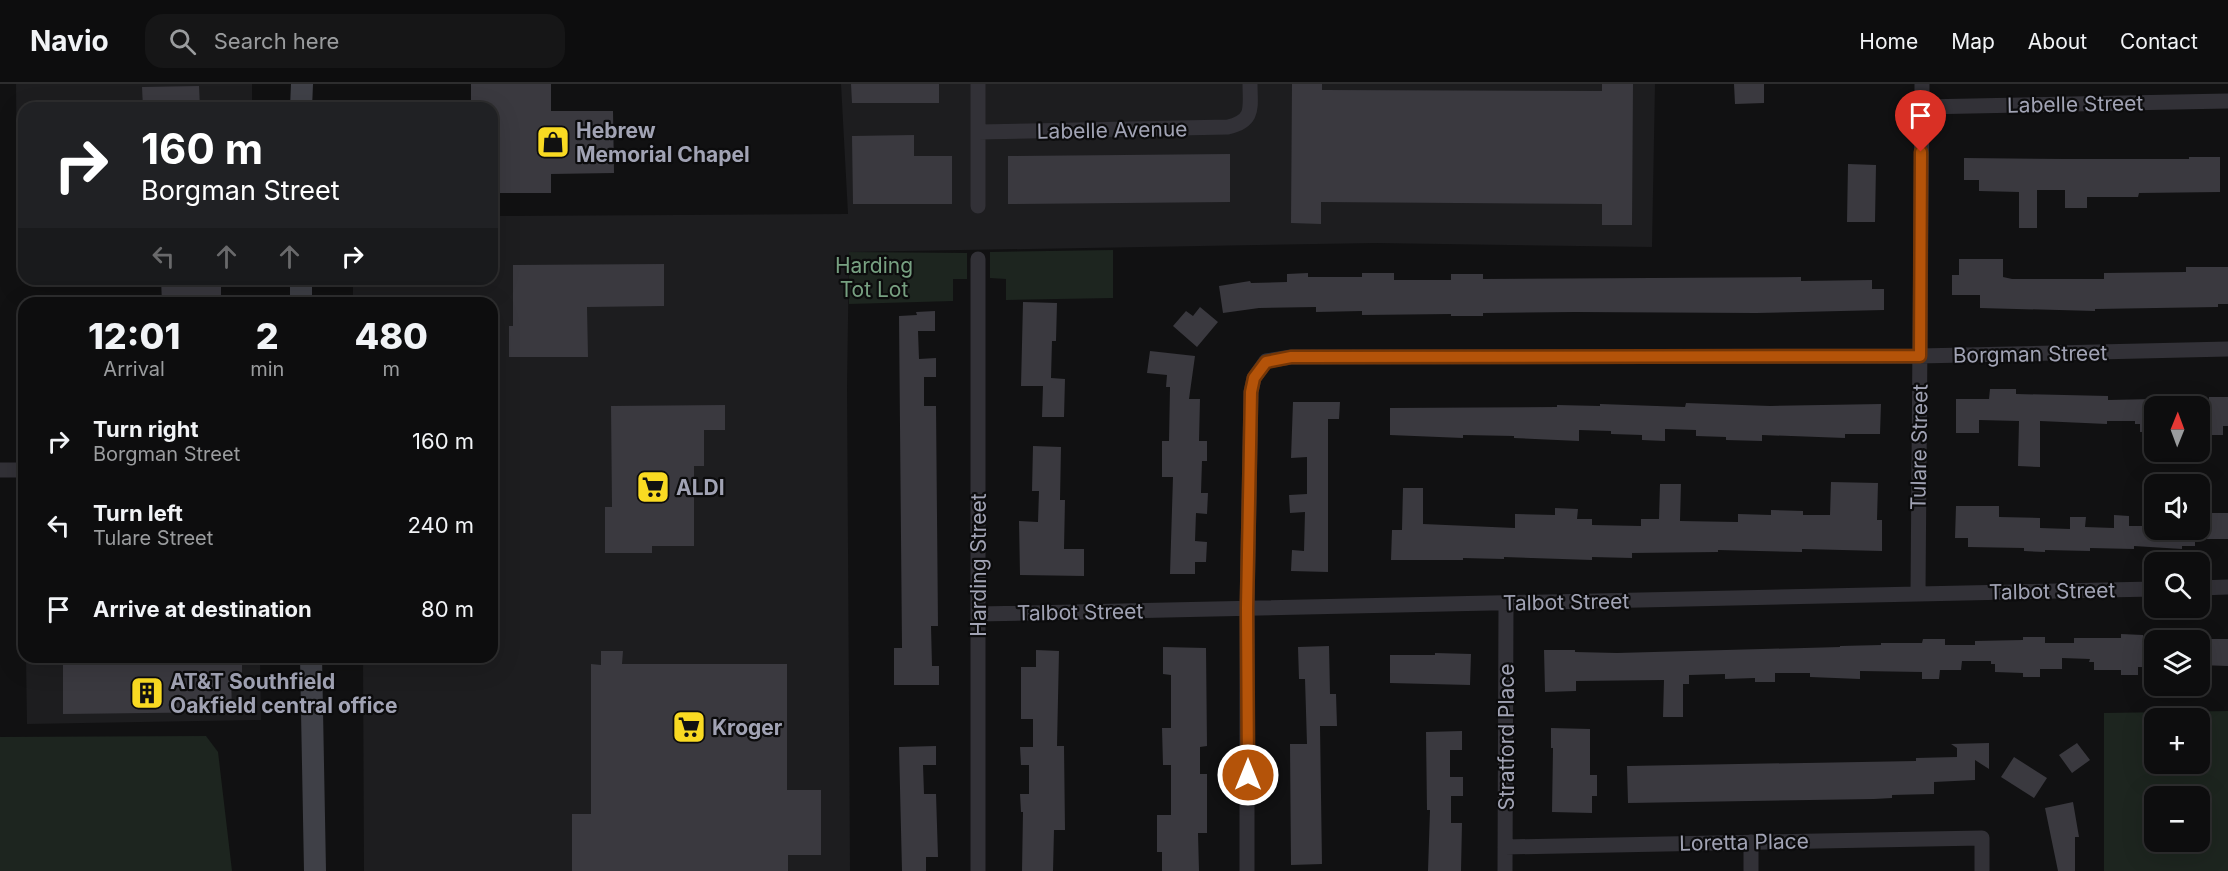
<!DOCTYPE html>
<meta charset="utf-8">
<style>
:root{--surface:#0d0d0e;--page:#161617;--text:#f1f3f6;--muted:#9a9c9e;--line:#2d2d2e}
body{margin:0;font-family:Inter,sans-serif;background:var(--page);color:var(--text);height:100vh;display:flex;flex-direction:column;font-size:22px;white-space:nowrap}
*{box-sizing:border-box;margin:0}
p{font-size:20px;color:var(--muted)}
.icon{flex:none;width:33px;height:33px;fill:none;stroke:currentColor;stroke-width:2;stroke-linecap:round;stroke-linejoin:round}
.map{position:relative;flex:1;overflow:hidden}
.drawer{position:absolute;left:18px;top:213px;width:480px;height:366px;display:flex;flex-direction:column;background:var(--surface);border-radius:18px;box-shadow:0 6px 24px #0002,0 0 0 2px var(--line)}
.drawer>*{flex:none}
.top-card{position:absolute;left:18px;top:18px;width:480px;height:183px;border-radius:18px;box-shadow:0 6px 24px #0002,0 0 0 2px var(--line);background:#202124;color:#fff;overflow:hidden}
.needle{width:39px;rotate:1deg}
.fabs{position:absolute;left:2144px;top:312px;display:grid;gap:12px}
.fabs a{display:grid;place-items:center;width:66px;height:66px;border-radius:12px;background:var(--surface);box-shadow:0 6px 24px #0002,0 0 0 2px var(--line);font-size:30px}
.pin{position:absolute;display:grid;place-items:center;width:51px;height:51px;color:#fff;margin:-62px -26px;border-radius:50% 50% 50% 0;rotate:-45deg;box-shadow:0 0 6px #0007}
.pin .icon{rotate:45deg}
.me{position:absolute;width:66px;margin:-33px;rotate:0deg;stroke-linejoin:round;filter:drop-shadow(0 0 4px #0008)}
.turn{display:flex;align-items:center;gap:21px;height:126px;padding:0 24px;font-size:27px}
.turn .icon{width:78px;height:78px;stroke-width:2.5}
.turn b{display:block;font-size:42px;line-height:51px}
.lanes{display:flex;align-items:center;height:57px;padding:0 24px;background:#0003;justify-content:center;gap:30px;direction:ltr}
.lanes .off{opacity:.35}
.eta{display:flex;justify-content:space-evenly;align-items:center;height:102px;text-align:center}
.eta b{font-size:36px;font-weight:800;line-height:42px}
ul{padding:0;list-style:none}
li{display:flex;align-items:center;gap:18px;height:84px;padding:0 24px}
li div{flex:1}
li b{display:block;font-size:22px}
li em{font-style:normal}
header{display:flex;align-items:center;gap:36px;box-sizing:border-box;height:84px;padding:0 30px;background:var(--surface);border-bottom:2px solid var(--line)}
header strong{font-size:28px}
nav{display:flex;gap:33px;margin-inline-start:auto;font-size:21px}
.search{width:420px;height:54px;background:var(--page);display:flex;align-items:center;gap:15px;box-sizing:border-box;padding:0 21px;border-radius:18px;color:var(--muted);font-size:22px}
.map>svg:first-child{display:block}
.built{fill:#1d1d1f}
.green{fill:#1d251f;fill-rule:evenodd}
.building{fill:#3a393f}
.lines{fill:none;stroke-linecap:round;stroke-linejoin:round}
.minor{stroke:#323137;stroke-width:15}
.secondary{stroke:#3f4047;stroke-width:22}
.route-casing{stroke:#753606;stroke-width:15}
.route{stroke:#b45309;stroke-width:10}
.labels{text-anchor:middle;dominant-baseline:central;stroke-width:4.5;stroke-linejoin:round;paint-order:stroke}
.street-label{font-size:21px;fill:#a1a3b4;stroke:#0c0c0d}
.poi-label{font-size:21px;font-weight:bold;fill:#a1a3b4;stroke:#0c0c0d;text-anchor:start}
.park-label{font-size:21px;fill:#77a081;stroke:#0c0c0d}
</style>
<header>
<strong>Navio</strong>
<div class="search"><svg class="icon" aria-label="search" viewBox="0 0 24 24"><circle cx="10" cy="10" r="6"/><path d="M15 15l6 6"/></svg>Search here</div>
<nav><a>Home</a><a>Map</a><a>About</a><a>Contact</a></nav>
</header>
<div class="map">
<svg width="2228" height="787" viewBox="0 0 2228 787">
<rect width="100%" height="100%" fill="#111112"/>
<!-- built -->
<path class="built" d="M16,0H252V24H24V114L17,113Z
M841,0H1655L1652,163L1376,159L849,168L847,303L850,787H364L363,573H492V219H353V195H492V132L848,130Z
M26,573H260L261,636L27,640Z"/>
<!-- green -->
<path class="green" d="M1113,166V214L1006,216V195L990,194V168Z
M849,168L967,169V195H953V217L849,220Z
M2228,627V787H2104V629ZM2154,634H2199V680H2154ZM2154,712H2199V758H2154Z
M206,652L218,668L232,787H0V653Z"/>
<!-- building -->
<path class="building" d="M471,0H551V27H613L614,89L551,90V109H492V24H471Z
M851,0H939V19H852Z
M1292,0H1322V6L1602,7V0H1633L1632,141H1602V120L1321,118V140L1291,139Z
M1734,0H1764V19L1735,20Z
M199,2L200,24H143L142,3Z
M914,51V72H952V120H853L852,52Z
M1230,70V118L1008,120V72Z
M2189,73H2220V108L2139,109L2138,113H2087V124H2065V106H2037V144H2019V108L1979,107V96H1964V74L2065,75H2189Z
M1848,80L1876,81L1875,138H1847Z
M1959,175H2003V193L2012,195H2104V189L2186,188V183H2228V220H2218V223L2095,225V227L1980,224V211H1952V191H1959Z
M664,180V222L587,223L588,273H509V242H513V181Z
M1308,189V193H1362V189H1394V196H1451V190H1483V195L1801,193V197L1872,196V205H1884V226L1756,229L1575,228L1483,229V232H1451V230L1362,231V227L1316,228V223L1259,224L1223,229L1219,202L1250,197L1251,199L1287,198V190Z
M161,195H221V219H162Z
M1023,218L1057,219L1056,257H1052L1051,294L1065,295L1064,333H1042L1043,302H1021Z
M1200,223L1218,238L1197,263L1173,242L1186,227L1193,232Z
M935,227V247H918L919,275L936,274V293H924V322H936L938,542H931L932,582H939V601H894V564H902L899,232L917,231L916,228Z
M1150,267L1195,272L1189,315H1200L1199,357H1207V377H1202L1201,409H1208L1207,430L1196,429L1195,457L1207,458L1206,478H1195V490H1170L1173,393H1162V357H1169L1170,303H1166L1167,291L1147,289Z
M1990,305H2016V310L2108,312V316L2154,315V348H2140V340H2135V337H2107V340L2040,337V383L2018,382L2019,337L1979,336V349H1956V315H1989Z
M2209,313H2228V342H2223V351H2209Z
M1293,318H1340L1339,335H1328V488L1291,487L1292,466L1304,467L1305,428L1290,429L1289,411L1307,410V373L1291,374Z
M1686,319L1770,322L1881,320L1880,350H1845V354L1762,351V357L1726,356V353L1696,352V346L1665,345V357L1642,356V351L1611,350V347L1579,346V357L1514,354V352L1463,351V354L1390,351V324L1557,323V321L1600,322V320L1685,323Z
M725,321V346H704V382H694V462H652V469H605V423H612L611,322Z
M1033,362L1061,363L1060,416H1065L1064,465H1084V492L1020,491L1019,437L1038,438L1039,407H1032Z
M1831,398L1878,399L1877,436H1882V467L1802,465V468L1718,466V468L1632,469V474L1592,473V476L1504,473V475L1463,474V476H1391L1392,446H1402L1403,404H1423V440L1515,444V430L1555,431V424L1578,425L1577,435H1592V441L1641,442V435H1659L1660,400H1681L1680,437L1738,438V430L1771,431V426L1803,427V431H1830Z
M1956,422H1999V433L2040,434V444L2070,445V433H2086L2085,443L2114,444V431L2129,432V442H2147V446H2195V462H2182V465L2134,462V465L2090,464V467L2045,466V468L2024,467V464L1968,463V454H1955Z
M2207,429H2228V455H2207Z
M2121,550L2143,551V557H2154V583H2138V591H2121V586H2094V578H2089L2090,575L2062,574V585H2040V593H2023V589L1995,588V580H1991V577H1962L1961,586H1940L1939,595H1922V588L1860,587V595L1810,593V589H1775V598H1755V594L1725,595V590L1689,591V600H1683V633H1663L1664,596L1576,597V607L1545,608L1544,566H1575V568L1617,569L1840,563V562L1881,561V559H1922L1923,555H1945V561H1975V557L2023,556V553H2045V559H2074V554H2121Z
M2199,555H2228V582L2199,581Z
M1329,562L1330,610H1336L1337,642H1320L1322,780L1291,781L1290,660H1307L1305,595H1299L1298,563Z
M1163,563L1206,564L1207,662L1200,663V690H1207V749H1198L1199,787H1162V768H1157V731H1171V681H1163L1162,644H1171V591L1163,590Z
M1036,566L1059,567L1057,662H1064L1065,746H1054L1053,787H1022L1023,728H1021L1020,710H1029V681H1021L1020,663H1033V635H1021V583H1036Z
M601,567H623L622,580H787V706H821V771H788V787H572V730H591V580L601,581Z
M1435,569L1471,570L1470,601L1390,599V571H1435Z
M88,573H242V590H231L232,628L63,630V581L88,580Z
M1551,644L1590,645V691H1597V712H1592V729L1552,728L1553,664H1551Z
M1462,647V666H1450V693H1463V712H1451V739H1462L1461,787H1428L1430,726H1427L1426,648Z
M1989,659V685L1975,676V696L1934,698V710L1892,711V714L1874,715L1628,719L1627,682L1916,677V674L1957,673V664L1951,660Z
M2077,659L2090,676L2072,689L2059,671Z
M936,662V681H923L924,710H936L938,773H926V787H902L899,663Z
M2014,673L2047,694L2034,714L2001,693Z
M2073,718L2079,753H2075V787H2058L2045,724Z"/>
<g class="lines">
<!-- minor -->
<path class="minor" d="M1922,23L2228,17
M978,48L1228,43C1255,37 1250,23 1250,0
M978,122V0
M0,386H24
M2199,504L2228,503
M1918,510L1922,0
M978,530L2154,505
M1751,758V787
M1505,763L1982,754V787
M978,787V175
M1247,787V524L1251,308L1254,294L1266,277L1291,273L1919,272L2228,265
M1505,787L1506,519"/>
<!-- secondary -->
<path class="secondary" d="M301,24L302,0
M301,219V195
M311,573L315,787"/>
</g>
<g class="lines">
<!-- route casing -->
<g class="route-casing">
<path id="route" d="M1248,691L1247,524L1251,308L1254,294L1266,278L1291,273L1920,272L1921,68"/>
</g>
<!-- route -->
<use href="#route" class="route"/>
</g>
<!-- icons -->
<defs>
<g id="shop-square" transform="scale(1.725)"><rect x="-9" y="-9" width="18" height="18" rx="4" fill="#f9da22" stroke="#0c0c0d"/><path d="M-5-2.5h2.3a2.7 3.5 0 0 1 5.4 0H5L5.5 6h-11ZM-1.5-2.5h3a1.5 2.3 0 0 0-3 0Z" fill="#111"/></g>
<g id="supermarket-square" transform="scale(1.725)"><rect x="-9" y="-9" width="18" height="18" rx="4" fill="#f9da22" stroke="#0c0c0d"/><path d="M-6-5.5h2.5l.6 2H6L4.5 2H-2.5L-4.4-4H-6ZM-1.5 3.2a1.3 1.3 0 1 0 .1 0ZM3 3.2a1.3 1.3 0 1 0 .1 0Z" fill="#111"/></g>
<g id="building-square" transform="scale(1.725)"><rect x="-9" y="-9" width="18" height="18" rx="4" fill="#f9da22" stroke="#0c0c0d"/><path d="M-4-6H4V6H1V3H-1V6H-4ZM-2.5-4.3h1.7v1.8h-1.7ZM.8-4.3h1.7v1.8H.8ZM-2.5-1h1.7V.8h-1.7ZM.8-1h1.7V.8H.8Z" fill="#111"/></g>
</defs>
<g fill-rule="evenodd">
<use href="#shop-square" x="553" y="58"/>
<use href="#supermarket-square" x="653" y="403"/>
<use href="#building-square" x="147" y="609"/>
<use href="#supermarket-square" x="689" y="643"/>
</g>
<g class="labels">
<!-- street labels -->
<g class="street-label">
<text transform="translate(2075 20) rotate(-1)">Labelle Street</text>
<text transform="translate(1112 46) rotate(-1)">Labelle Avenue</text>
<text transform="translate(2030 270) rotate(-1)">Borgman Street</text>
<text transform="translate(1919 363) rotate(-89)">Tulare Street</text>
<text transform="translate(978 481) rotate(-90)">Harding Street</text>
<text transform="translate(2052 507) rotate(-1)">Talbot Street</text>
<text transform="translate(1566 518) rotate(-1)">Talbot Street</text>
<text transform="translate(1080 528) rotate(-1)">Talbot Street</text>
<text transform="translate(1506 653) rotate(-90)">Stratford Place</text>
<text transform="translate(1744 758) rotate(-1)">Loretta Place</text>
</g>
<!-- poi labels -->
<g class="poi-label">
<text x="576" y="46">Hebrew<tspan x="576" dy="24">Memorial Chapel</tspan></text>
<text x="676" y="403">ALDI</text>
<text x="170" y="597">AT&amp;T Southfield<tspan x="170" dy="24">Oakfield central office</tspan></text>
<text x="712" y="643">Kroger</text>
</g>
<!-- park labels -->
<g class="park-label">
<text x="874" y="181">Harding<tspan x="874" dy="24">Tot Lot</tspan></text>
</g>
</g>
</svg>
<div class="fabs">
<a><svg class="needle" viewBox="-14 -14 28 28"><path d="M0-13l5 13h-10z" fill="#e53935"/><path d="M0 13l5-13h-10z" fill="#9a9c9e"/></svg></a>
<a><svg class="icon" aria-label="sound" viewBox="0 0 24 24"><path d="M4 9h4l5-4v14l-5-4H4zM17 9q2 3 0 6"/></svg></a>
<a><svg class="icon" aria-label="search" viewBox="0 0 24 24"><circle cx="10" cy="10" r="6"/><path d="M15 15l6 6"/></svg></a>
<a><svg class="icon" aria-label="layers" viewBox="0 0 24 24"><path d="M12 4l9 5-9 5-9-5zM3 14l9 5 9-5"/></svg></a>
<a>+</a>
<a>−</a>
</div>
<div class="pin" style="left:1921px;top:68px;background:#d93025"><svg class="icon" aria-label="arrive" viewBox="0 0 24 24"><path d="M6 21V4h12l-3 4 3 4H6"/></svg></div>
<svg class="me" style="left:1248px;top:691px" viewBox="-20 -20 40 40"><circle r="17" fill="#b45309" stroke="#fff" stroke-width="3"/><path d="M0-11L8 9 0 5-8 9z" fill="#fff"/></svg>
<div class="top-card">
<div class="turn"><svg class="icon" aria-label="right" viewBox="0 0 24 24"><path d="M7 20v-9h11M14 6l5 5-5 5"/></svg><div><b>160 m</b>Borgman Street</div></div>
<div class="lanes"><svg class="icon off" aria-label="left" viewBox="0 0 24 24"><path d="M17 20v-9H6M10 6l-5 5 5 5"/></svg><svg class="icon off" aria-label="ahead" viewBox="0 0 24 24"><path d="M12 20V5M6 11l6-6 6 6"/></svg><svg class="icon off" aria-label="ahead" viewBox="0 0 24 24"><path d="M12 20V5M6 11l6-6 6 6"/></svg><svg class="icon" aria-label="right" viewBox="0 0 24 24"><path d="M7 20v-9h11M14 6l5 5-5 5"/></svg></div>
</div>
<section class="drawer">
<div class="eta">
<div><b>12:01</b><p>Arrival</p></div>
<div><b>2</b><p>min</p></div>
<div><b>480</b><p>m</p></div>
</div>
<ul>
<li><svg class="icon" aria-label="right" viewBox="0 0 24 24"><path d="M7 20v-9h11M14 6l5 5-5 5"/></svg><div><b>Turn right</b><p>Borgman Street</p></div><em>160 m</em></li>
<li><svg class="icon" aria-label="left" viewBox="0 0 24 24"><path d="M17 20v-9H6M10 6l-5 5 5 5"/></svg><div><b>Turn left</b><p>Tulare Street</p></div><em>240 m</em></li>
<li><svg class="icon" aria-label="arrive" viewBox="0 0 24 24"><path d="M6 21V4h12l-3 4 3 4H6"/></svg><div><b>Arrive at destination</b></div><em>80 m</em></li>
</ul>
</section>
</div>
